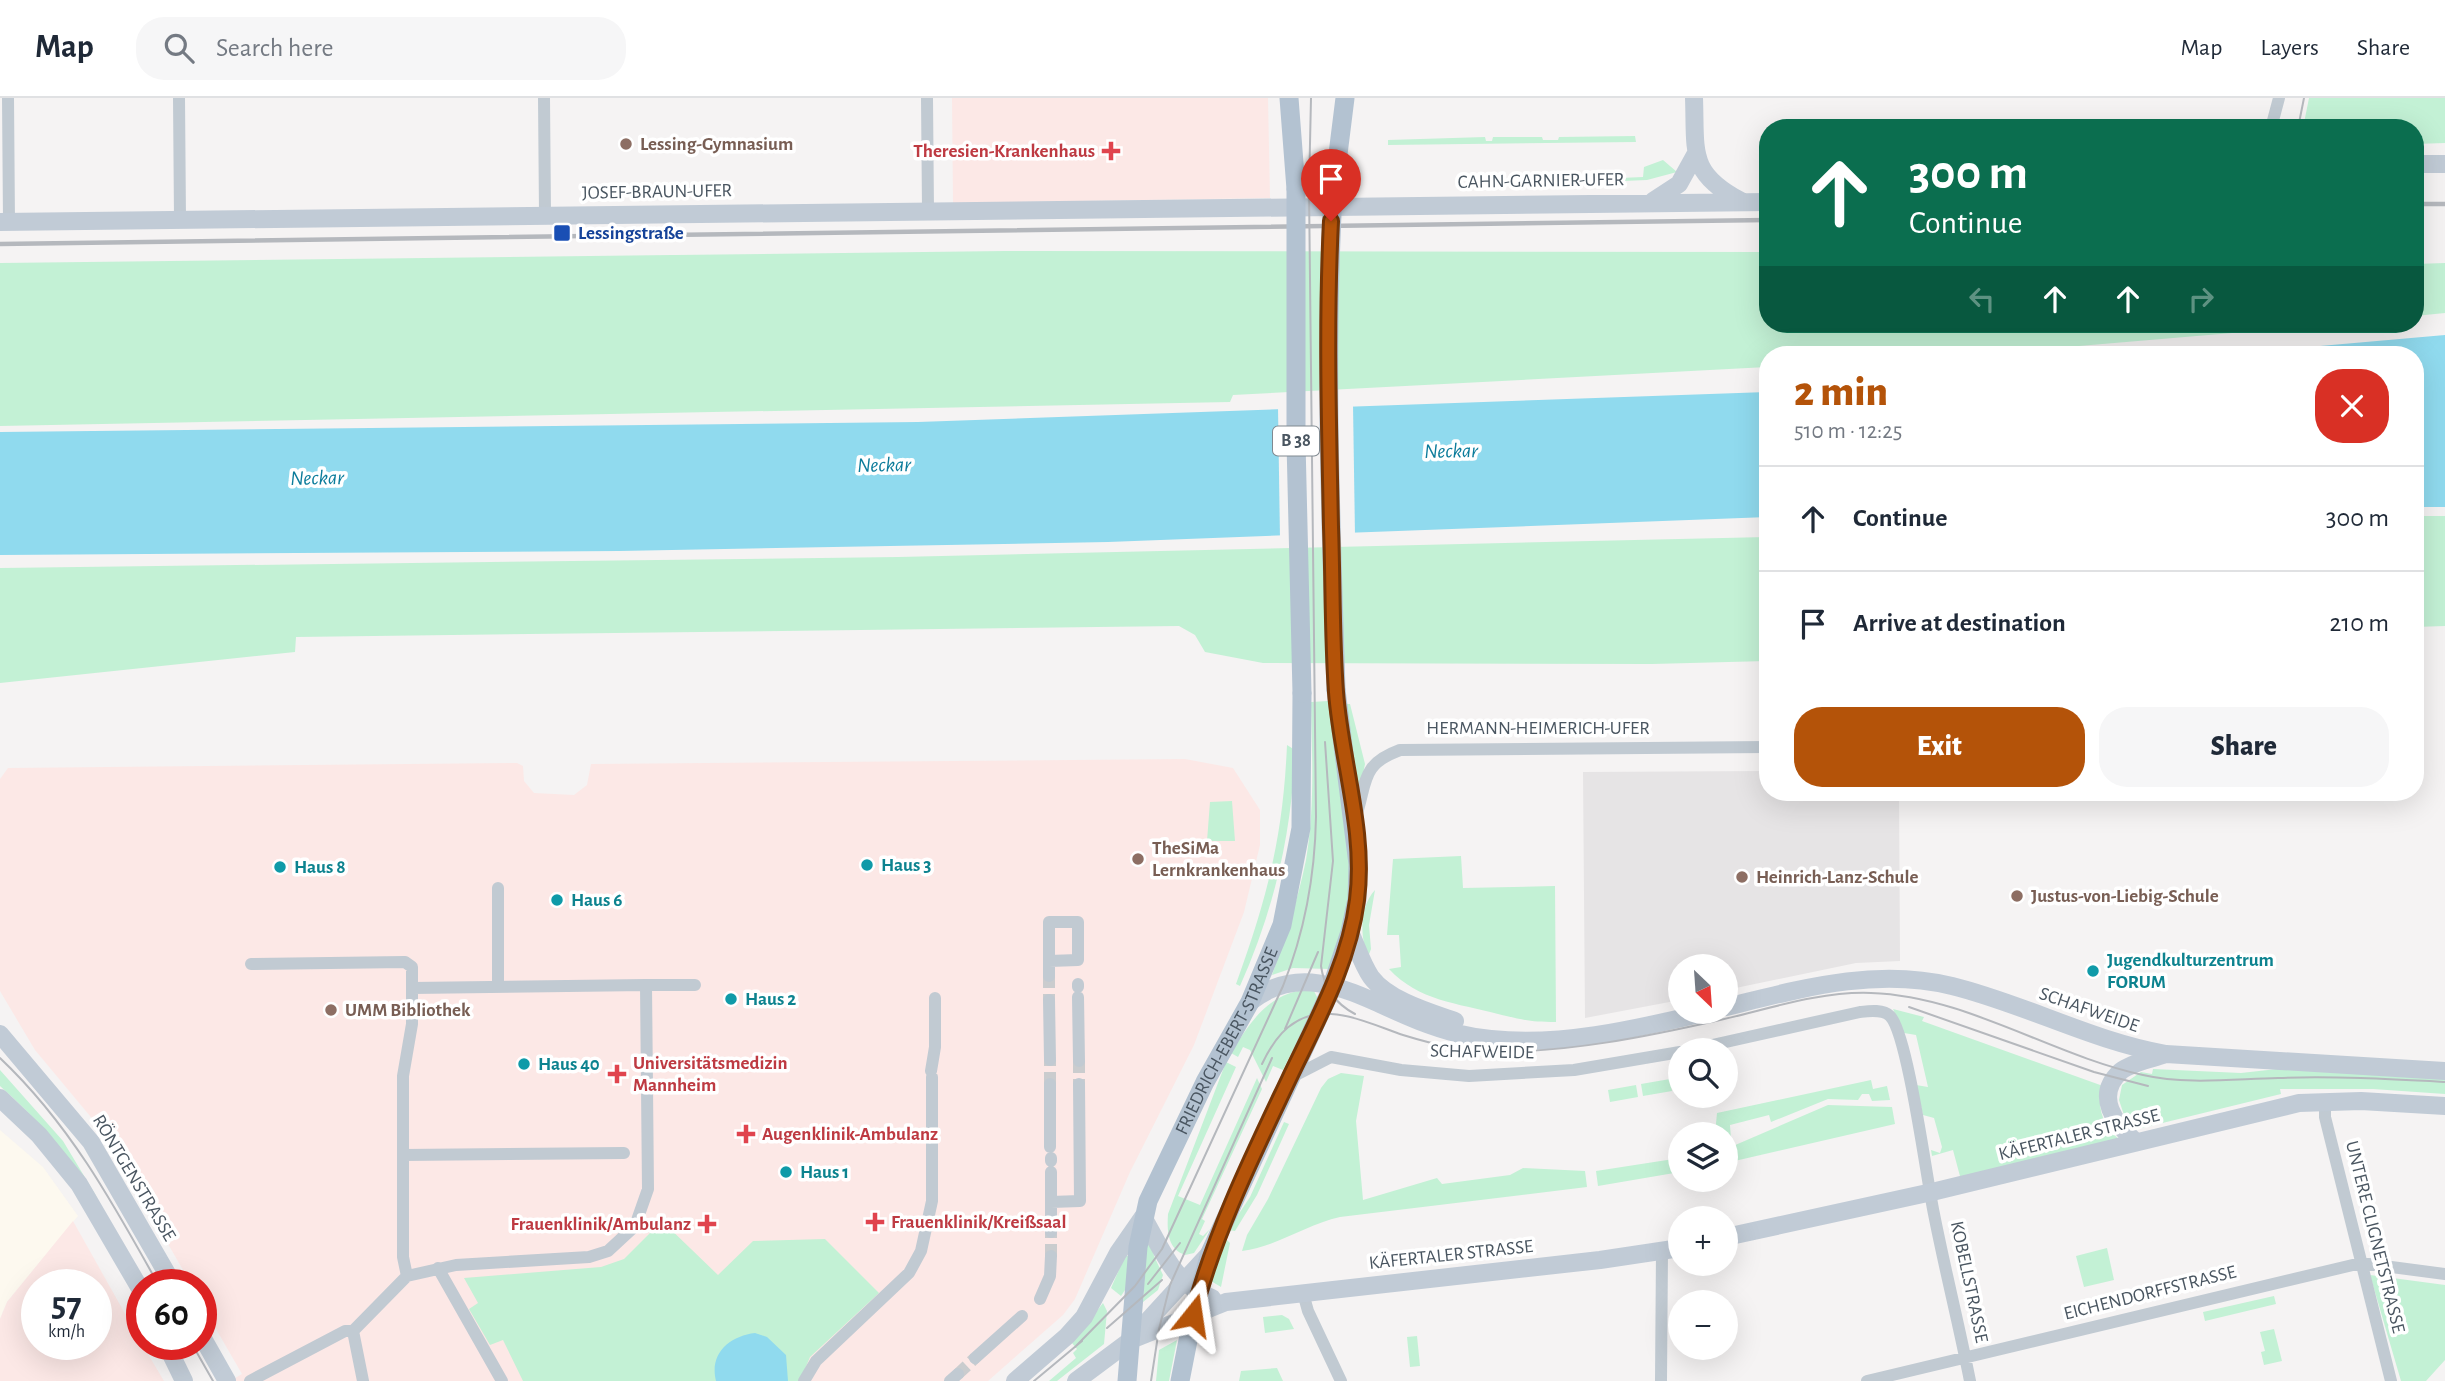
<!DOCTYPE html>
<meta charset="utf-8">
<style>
:root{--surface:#fff;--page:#f6f6f7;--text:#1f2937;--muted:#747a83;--line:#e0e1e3;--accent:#b45309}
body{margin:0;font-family:"Alegreya Sans",sans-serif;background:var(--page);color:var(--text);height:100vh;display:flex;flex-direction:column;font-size:26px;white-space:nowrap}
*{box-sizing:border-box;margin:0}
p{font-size:23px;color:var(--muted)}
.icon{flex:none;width:38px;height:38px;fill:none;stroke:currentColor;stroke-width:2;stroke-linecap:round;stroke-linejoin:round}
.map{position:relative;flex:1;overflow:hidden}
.side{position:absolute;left:1759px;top:248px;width:665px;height:455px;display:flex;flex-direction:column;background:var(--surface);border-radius:28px;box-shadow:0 7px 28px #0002}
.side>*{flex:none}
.guide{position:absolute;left:1759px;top:21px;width:665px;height:214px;border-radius:28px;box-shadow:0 7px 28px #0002;background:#0b6e4f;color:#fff;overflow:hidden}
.needle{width:46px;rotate:155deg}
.tools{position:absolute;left:1668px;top:856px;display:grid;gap:14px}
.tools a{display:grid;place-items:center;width:70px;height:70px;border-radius:50%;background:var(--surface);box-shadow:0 7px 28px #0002;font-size:35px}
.speed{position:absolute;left:21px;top:1171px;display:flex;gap:14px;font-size:35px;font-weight:700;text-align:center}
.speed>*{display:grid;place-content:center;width:91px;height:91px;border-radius:50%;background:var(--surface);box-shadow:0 7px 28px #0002;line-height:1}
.speed small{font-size:18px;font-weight:400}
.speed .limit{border:10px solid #d22;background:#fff;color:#111}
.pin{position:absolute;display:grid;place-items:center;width:60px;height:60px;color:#fff;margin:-72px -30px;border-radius:50% 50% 50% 0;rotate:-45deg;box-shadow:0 0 7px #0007}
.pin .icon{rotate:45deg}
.me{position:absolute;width:77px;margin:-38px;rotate:15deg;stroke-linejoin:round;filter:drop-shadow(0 0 5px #0008)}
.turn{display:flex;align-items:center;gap:24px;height:147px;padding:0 35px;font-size:32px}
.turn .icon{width:91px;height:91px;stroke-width:2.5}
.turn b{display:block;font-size:49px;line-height:60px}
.lanes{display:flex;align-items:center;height:66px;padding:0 35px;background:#0003;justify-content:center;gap:35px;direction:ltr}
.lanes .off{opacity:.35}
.round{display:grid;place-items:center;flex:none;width:74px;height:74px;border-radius:28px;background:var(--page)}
.head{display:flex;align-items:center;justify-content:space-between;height:119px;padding:0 35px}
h1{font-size:42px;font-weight:800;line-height:52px;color:var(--accent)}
.primary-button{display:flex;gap:14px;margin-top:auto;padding:14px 35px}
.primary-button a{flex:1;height:80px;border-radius:28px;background:var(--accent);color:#fff;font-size:28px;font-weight:800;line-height:80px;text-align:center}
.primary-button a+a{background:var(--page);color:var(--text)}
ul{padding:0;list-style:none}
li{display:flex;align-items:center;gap:21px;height:105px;padding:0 35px;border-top:2px solid var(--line)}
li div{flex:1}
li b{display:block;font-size:26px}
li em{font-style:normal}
header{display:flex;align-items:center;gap:42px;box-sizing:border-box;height:98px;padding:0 35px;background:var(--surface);border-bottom:2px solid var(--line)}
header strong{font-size:33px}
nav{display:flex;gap:38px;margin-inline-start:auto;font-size:24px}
.search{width:490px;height:63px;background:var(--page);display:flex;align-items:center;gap:18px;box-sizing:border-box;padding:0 24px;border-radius:28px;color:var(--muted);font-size:26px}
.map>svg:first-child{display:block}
.commercial{fill:#fdf9ef}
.education{fill:#e6e4e5}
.medical{fill:#fce8e6;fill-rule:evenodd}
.green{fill:#c3f1d5}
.water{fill:#90daee}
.pier{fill:#f5f3f3}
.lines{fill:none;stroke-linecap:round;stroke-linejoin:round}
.street-tunnel{stroke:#caccce;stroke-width:12;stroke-dasharray:12 6;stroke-linecap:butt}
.street{stroke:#c1cad2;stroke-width:12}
.secondary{stroke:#c1cbd6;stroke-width:18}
.primary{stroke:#b3c2d1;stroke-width:19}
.tram{stroke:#b5b8bd;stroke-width:2}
.rail{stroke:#b5b8bd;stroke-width:4.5}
.primary-bridge{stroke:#b3c2d1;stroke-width:19}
.route-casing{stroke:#753606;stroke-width:18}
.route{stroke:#b45309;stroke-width:12}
.education-dot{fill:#8d6e63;stroke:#fff;stroke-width:2.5}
.health-dot{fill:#e0444e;stroke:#fff;stroke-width:2.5}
.transit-dot{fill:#1a4fb4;stroke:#fff;stroke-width:2.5}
.culture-dot{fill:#0f9aa8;stroke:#fff;stroke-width:2.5}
.labels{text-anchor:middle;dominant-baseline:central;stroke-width:7;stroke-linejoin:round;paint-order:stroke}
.shield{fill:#fff;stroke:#808990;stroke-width:2}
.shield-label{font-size:18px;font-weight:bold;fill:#4a5661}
.education-label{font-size:19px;font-weight:bold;fill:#785e54;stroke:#fff;text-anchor:start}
.health-label{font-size:19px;font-weight:bold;fill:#be3a42;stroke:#fff;text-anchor:start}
.street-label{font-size:19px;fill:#4a5661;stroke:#fff}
.transit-label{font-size:19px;font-weight:bold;fill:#164399;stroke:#fff;text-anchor:start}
.culture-label{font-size:19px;font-weight:bold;fill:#0d838f;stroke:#fff;text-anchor:start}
.water-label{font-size:21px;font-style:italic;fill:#0c7c9b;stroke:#fff}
</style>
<header>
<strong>Map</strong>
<div class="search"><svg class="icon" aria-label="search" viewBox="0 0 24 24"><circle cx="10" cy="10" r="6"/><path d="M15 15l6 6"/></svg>Search here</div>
<nav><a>Map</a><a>Layers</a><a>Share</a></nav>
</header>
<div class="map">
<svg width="2445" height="1283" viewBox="0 0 2445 1283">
<rect width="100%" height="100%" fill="#f5f3f3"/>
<!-- commercial -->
<path class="commercial" d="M0,1032L43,1069L78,1118L7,1204L0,1221Z"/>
<!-- education -->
<path class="education" d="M1767,673L1768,695H1899L1900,863L1856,865L1726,892V868H1680V902L1585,920L1583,674Z"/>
<!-- medical -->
<path class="medical" d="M952,0H1268L1270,100L953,105Z
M1185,661L1233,670L1260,712V747L1244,814L1194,947L1130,1074L1075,1201L1063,1217L988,1283H230L242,1276L201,1205V1186H191L105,1036L35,952L0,893V681L8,670L517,665L523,668L524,683L534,695L574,697L587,687L591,666Z
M73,1123L142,1246L164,1283H0V1221L7,1204ZM96,1186V1246H37V1186Z"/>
<!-- green -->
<path class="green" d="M2309,0H2445V45L2415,46V30H2303Z
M1635,38L1636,44L1388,47V42L1485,39L1486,43H1492L1493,39H1542L1543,42H1558L1559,39Z
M1663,62L1677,74L1647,82L1551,86L1552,83L1643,79L1644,69Z
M1005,153L1767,154L1768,226H2338L1972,257H1768L1767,269L1233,297L1230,304L0,328V165Z
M2445,165V215L2415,218V166Z
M2415,418H2445V528L2415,529Z
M1767,439V563L1652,566L1263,565L1205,554L1195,537L1179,528L296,539L295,554L0,585V470L898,459Z
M1328,603C1338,667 1354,733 1349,798C1347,823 1338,847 1330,871L1293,870L1272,877C1285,839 1298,802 1306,762C1315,710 1312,657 1311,604Z
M1345,606H1350L1365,666L1359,696Z
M1287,647L1295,652C1292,735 1274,812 1240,888L1236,886C1267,800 1283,740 1287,647Z
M1232,703L1235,743H1207L1210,704Z
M1461,758L1463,790L1555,788L1556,924C1529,924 1524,922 1498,916C1457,905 1419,903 1389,871L1401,869L1399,837H1387L1393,761Z
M1375,792L1369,827L1371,851L1368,859C1360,839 1359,809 1375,792Z
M1313,891L1318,901L1283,972L1273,968L1266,984L1250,952L1243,949L1238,959L1231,955C1252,921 1270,893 1313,891Z
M1893,911L1924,919L1922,923L2103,988C2095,1009 2104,1029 2120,1042L1961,1082L1953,1052L1932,1058L1931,1052L1940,1055L1942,1049L1934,1020L1923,1017L1916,987L1928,989L1916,937L1904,935Z
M1226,964L1236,969L1178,1098L1200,1107L1257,980L1262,991L1202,1121L1205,1123L1199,1136L1203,1138L1210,1131L1194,1155L1185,1157C1167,1151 1167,1132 1168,1116Z
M2153,971L2241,975L2277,971L2445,980V996L2373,991H2280L2281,996L2142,1030L2125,1020L2119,1002L2122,987L2141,974L2152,976Z
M0,972L63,1043L98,1101C69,1059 39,1022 0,988Z
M1341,975L1364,978L1356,1023L1363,1102L1437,1080L1442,1086L1510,1077L1523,1070L1585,1073L1587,1089L1340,1119C1307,1126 1276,1149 1242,1153L1247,1137L1268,1101L1321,990L1328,981Z
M1670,981L1672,993L1643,998L1641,986Z
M1871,982L1873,991L1887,988L1890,1002L1872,1003L1869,996H1862L1858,1002L1828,1001L1771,1024L1769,1017L1730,1027L1731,1041L1726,1043V1036H1715L1717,1015Z
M1636,987L1638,999L1610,1004L1608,992Z
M1828,1007L1892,1009L1895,1026L1726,1065V1051Z
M1284,1024L1289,1026L1257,1097L1235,1133L1228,1132L1250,1099Z
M1680,1060V1074L1598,1088L1596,1073Z
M662,1123L718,1177L753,1143L825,1141L879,1195L810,1259L800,1283H523L503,1242L490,1247L469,1211L478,1205L464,1180L601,1169L624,1161Z
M1225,1140L1230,1145L1221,1189L1211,1183Z
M1147,1142H1151L1154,1158L1163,1177L1158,1192L1143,1204Z
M2107,1150L2114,1182L2084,1189L2076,1158Z
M1125,1158H1129L1127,1189L1121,1198L1111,1190Z
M2370,1177L2445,1187V1262L2426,1283H2401Z
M2274,1198L2276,1206L2205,1223L2203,1214Z
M1103,1205L1107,1213L1104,1246L1057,1283H1049L1076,1260L1073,1255L1077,1251L1072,1245Z
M1282,1217L1289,1221L1294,1231L1265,1235L1263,1219Z
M2274,1231L2282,1263L2264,1267L2261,1254L2265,1253L2260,1234Z
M1417,1238L1420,1268L1410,1269L1407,1239Z
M1177,1242L1169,1283H1156L1159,1252Z
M1277,1270L1283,1283H1239L1241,1273Z"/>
<!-- water -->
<path class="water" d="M2445,237V409H2415V257H2218Z
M1767,294L1768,419L1108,444L619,453L0,457V334L918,324Z
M755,1235L767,1239L786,1257L788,1283H716C709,1255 730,1238 755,1235Z"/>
<!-- pier -->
<path class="pier" d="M1353,307L1355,438L1280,441L1278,309Z"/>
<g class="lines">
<!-- street-tunnel -->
<path class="street-tunnel" d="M1049,878V902
M1079,963V986
M1050,986V962
M1051,1158V1134
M958,1276L975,1260"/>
<!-- street -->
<path class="street" d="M8,0L9,124
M179,0L180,121
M544,0L545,116
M927,0L928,112
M2271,30L2279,0
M1355,721C1368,685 1359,667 1400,652L1768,649
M251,866L405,864L412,869V890
M1049,878V824H1078V862L1049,863
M1078,886V889
M646,887H695
M498,889V790
M1078,899L1079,963
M1049,902L1050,962
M1690,952L1860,914C1869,913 1883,911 1890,918C1908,936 1927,1084 1934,1116C1945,1172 1959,1227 1970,1283
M931,973L935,949V900
M1292,979L1331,959L1401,972L1469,978L1574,972L1680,954
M1050,986V1049
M2325,1003V1019L2391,1283
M403,1057L624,1055
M1051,1063V1060
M1051,1074V1134
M1051,1104L1080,1103L1079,986
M438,1170L502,1283
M1303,1195L1308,1213L1341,1283
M1040,1201L1050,1178L1051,1158
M975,1260L1022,1218
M250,1283L345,1233H353
M363,1283L353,1233L407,1178L456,1167L589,1159L608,1153L635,1128L648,1091L646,887L412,890V926L403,978V1159L407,1178
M804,1283L816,1263L909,1175L921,1153L932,1103V979
M950,1283L958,1276
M1661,1283L1662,1153
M1867,1283L2361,1165L2445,1176"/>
<!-- secondary -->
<path class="secondary" d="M1694,0C1696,54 1688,75 1741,103
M2415,66H2445
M1653,103L1679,86L1695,57
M0,124L1768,104
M1350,834C1357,849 1362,866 1371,879C1388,902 1429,914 1455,923
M1250,904C1306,859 1364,902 1419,923C1442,932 1466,939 1491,941C1562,949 1639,930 1708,914
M1726,909C1800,891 1875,869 1952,888C2025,906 2092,943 2166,956L2445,973
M0,936L91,1044L173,1186
M0,1000L39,1037L79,1086L142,1194
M2136,1044C2116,1027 2093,998 2121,973C2131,965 2151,961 2163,957
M1726,1139L1932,1094L2299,1005L2361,1003L2445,1008
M201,1237L227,1283
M1132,1240L1210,1155
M166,1246L184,1283
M1015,1283L1067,1238L1084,1219L1118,1155L1143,1119C1162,1151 1174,1187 1212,1200
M1076,1283L1131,1242L1226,1204L1600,1162L1680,1150"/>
<!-- primary -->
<g class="primary">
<path d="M1289,0L1296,91"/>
<path d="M1333,96L1345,0"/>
<path id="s1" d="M1127,1283L1138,1149L1148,1103L1205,984L1250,904L1282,827L1301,730L1302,595"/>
<path d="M1180,1283L1193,1217L1210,1155L1330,894L1350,834L1357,801L1358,766L1336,592"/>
</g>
<!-- tram -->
<path class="tram" d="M2298,30L2304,0
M1325,644L1333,763L1321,868C1324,890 1336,906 1355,916
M1909,909L2094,974L2148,988
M1285,931L1318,854
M0,960C69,1025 113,1105 158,1186
M1262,966C1273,943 1287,923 1313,917C1342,911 1376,928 1403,937C1432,946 1463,954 1494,954C1570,954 1645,939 1720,922C1768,911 1821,893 1871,895C1966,898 2051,957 2143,977C2187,987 2233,981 2278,980C2334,978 2389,981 2445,984
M1148,1186L1180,1145
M1107,1230L1162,1182
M192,1246L213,1283
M1075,1249L1135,1188L1162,1151L1283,888C1305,833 1315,778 1316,719L1309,91L1311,0
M1034,1283L1082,1243
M1151,1283L1159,1231L1170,1187L1272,960"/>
<!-- rail -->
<path class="rail" d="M2415,106H2445
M0,146L1768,122"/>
<!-- primary-bridge -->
<path class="primary-bridge" d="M1296,91V344L1302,595
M1333,96C1324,261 1331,427 1336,592"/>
</g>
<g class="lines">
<!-- route casing -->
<g class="route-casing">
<path id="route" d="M1193,1217C1215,1134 1252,1059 1289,981C1316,924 1349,866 1357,802C1366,733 1341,662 1336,594C1332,539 1333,484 1331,429C1329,328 1326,225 1331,123"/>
</g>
<!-- route -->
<use href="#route" class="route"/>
</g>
<!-- markers -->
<g class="education-dot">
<circle cx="626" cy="46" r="7"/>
<circle cx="1138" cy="761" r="7"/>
<circle cx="1742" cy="779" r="7"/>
<circle cx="2017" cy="798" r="7"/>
<circle cx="331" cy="912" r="7"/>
</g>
<g class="health-dot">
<path d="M1107.5 42.5h7v7h7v7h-7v7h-7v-7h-7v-7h7z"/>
<path d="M613.5 965.5h7v7h7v7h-7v7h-7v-7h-7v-7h7z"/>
<path d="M742.5 1025.5h7v7h7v7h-7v7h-7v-7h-7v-7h7z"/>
<path d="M871.5 1113.5h7v7h7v7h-7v7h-7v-7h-7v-7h7z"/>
<path d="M703.5 1115.5h7v7h7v7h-7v7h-7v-7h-7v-7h7z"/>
</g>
<rect class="transit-dot" x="553" y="126" width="18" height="18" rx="3.5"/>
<g class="culture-dot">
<circle cx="867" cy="767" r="7"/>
<circle cx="280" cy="769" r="7"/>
<circle cx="557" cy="802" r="7"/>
<circle cx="2093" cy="873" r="7"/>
<circle cx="731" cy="901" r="7"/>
<circle cx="524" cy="966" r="7"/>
<circle cx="786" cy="1074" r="7"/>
</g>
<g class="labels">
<!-- shield labels -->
<rect class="shield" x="1273" y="328.5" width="46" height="29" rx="5"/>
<g class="shield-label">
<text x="1296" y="343">B 38</text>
</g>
<!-- education labels -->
<g class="education-label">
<text x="640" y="46">Lessing-Gymnasium</text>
<text x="1152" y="750">TheSiMa<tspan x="1152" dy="22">Lernkrankenhaus</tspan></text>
<text x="1756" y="779">Heinrich-Lanz-Schule</text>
<text x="2031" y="798">Justus-von-Liebig-Schule</text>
<text x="345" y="912">UMM Bibliothek</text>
</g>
<!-- health labels -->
<g class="health-label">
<text x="1095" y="53" text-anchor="end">Theresien-Krankenhaus</text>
<text x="633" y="965">Universitätsmedizin<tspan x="633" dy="22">Mannheim</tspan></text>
<text x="762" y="1036">Augenklinik-Ambulanz</text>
<text x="891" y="1124">Frauenklinik/Kreißsaal</text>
<text x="691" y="1126" text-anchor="end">Frauenklinik/Ambulanz</text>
</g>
<!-- street labels -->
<g class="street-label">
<text transform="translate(1541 83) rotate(-1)">CAHN-GARNIER-UFER</text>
<text transform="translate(657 94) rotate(-1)">JOSEF-BRAUN-UFER</text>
<text x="1538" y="630">HERMANN-HEIMERICH-UFER</text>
<text transform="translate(2089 912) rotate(19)">SCHAFWEIDE</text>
<text stroke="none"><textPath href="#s1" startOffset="360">FRIEDRICH-EBERT-STRASSE</textPath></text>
<text transform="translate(1482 954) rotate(1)">SCHAFWEIDE</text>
<text transform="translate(2079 1037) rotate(-14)">KÄFERTALER STRASSE</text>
<text transform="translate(134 1080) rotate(59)">RÖNTGENSTRASSE</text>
<text transform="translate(2375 1139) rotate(76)">UNTERE CLIGNETSTRASSE</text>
<text transform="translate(1451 1157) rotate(-6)">KÄFERTALER STRASSE</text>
<text transform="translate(1969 1184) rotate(78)">KOBELLSTRASSE</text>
<text transform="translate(2150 1195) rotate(-14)">EICHENDORFFSTRASSE</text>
</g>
<!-- transit labels -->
<g class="transit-label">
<text x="578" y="135">Lessingstraße</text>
</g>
<!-- culture labels -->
<g class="culture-label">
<text x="881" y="767">Haus 3</text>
<text x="294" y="769">Haus 8</text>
<text x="571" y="802">Haus 6</text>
<text x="2107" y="862">Jugendkulturzentrum<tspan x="2107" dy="22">FORUM</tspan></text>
<text x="745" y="901">Haus 2</text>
<text x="538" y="966">Haus 40</text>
<text x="800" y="1074">Haus 1</text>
</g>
<!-- water labels -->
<g class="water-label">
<text transform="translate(1451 353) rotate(-1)">Neckar</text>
<text transform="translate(884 367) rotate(-1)">Neckar</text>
<text transform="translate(317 380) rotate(-1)">Neckar</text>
</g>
</g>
</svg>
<div class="tools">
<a><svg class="needle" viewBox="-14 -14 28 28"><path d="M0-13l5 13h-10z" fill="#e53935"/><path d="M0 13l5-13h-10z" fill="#747a83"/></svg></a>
<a><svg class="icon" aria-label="search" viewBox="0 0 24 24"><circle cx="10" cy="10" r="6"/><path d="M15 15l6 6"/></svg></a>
<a><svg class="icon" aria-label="layers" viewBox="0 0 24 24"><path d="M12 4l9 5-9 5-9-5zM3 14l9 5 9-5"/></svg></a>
<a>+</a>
<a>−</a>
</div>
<div class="speed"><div>57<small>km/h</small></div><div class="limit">60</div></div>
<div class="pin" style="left:1331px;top:123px;background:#d93025"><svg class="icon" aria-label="arrive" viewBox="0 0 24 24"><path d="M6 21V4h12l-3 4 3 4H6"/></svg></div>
<svg class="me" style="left:1193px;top:1217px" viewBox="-20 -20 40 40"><path d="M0-17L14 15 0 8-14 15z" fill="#b45309" stroke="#fff" stroke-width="4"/></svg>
<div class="guide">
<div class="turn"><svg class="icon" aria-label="ahead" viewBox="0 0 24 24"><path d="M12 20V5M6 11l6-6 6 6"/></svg><div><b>300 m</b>Continue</div></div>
<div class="lanes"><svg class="icon off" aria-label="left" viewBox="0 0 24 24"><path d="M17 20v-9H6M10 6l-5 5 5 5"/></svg><svg class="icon" aria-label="ahead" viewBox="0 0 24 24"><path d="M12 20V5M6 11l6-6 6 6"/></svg><svg class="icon" aria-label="ahead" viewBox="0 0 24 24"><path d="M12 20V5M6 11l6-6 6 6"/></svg><svg class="icon off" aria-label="right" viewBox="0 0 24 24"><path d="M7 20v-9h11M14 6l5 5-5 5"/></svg></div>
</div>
<section class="side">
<div class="head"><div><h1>2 min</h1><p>510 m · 12:25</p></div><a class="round" style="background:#d93025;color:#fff"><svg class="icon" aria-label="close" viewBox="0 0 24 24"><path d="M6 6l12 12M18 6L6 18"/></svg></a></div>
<ul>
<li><svg class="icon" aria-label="ahead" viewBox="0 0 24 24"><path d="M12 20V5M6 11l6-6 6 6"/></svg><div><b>Continue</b></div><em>300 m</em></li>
<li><svg class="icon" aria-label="arrive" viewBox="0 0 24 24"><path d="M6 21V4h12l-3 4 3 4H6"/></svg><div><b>Arrive at destination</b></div><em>210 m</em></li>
</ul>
<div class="primary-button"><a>Exit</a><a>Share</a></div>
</section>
</div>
